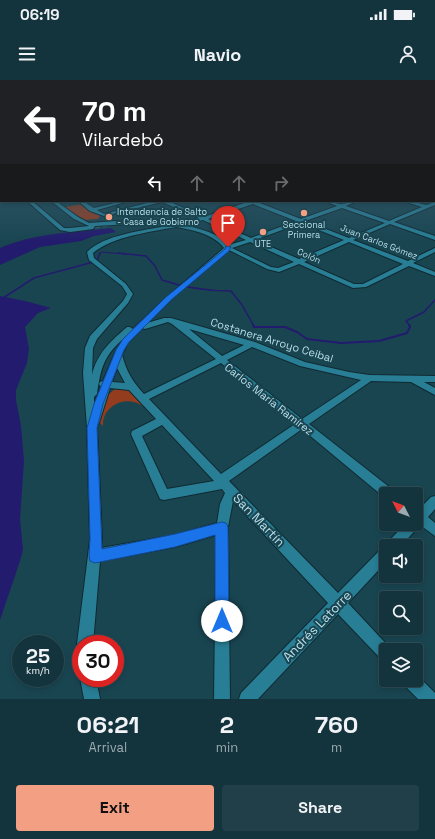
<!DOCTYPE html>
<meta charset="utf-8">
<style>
:root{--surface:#13343d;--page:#203f48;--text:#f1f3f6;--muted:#9daab0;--line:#324f57;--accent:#f39f84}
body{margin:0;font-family:"Space Grotesk",sans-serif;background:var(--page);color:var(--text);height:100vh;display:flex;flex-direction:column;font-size:15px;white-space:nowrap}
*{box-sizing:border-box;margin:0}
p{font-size:13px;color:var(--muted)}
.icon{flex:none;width:22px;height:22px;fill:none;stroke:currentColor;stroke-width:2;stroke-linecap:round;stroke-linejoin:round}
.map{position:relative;height:619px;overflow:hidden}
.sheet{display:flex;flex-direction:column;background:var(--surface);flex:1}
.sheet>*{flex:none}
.banner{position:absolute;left:0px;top:0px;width:435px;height:122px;box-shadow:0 2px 6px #0003,0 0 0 1px var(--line);background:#202124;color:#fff;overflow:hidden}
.needle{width:26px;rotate:312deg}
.buttons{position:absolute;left:379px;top:407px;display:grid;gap:8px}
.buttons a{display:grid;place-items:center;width:44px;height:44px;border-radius:4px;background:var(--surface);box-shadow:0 2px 6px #0003,0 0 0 1px var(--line);font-size:20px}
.speed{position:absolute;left:12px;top:555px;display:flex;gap:8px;font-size:20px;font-weight:700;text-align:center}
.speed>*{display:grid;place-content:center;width:52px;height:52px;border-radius:50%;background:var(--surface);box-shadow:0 2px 6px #0003,0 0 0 1px var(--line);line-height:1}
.speed small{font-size:10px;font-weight:400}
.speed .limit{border:6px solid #d22;background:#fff;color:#111}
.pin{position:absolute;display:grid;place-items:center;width:34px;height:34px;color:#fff;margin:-41px -17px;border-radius:50% 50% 50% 0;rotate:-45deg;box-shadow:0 0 4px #0007}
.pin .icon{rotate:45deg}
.me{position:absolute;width:44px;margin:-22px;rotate:0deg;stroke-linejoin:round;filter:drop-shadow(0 0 3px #0008)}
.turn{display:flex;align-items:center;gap:14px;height:84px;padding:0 16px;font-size:18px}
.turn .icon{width:52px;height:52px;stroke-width:2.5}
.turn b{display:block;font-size:28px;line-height:34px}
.lanes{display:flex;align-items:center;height:38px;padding:0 16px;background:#0003;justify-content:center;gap:20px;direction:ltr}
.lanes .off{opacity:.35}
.eta{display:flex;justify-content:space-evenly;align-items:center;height:68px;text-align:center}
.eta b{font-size:24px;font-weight:600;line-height:28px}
.cta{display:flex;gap:8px;margin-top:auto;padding:8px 16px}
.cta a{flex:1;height:46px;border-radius:4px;background:var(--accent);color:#111;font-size:16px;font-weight:600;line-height:46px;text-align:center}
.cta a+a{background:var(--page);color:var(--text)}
.status{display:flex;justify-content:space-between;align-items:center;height:28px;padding:0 20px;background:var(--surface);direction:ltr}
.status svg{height:11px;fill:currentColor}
header{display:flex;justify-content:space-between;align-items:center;height:52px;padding:0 16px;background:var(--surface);font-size:18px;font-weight:600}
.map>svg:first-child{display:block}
.green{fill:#943c1e}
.water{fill:#231b6e}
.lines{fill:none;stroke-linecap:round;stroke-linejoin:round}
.stream-far2{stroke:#231b6e;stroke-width:1}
.stream-far1{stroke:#231b6e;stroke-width:1.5}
.stream{stroke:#231b6e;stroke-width:2}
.minor-tunnel{stroke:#315c68;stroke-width:5;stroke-dasharray:5 2.5;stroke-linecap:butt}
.minor-casing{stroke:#102a31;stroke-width:2}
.minor{fill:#287e95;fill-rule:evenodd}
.route{fill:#1a73e8;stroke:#114b97}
.poi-dot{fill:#f39f84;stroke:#194551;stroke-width:1.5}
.labels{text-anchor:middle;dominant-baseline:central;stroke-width:4;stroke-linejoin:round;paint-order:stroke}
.far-poi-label{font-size:9px;fill:#b8deea;stroke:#194551}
.far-street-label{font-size:9px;fill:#b8deea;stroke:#194551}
.street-label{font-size:11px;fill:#b8deea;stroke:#194551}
.near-street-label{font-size:13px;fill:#b8deea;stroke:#194551}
</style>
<div class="status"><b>06:19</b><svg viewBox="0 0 49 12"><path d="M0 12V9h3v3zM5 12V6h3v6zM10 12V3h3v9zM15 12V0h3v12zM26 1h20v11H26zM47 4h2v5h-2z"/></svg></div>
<header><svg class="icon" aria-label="menu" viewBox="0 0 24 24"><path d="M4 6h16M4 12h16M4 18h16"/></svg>Navio<svg class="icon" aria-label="person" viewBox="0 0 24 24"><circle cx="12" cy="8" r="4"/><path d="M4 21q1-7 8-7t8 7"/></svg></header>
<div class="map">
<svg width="435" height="619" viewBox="0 0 435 619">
<rect width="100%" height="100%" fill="#194551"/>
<!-- green -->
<path class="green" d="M82,124L100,136L98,139L84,140L65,127Z
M117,308H129L149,330C144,327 139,323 134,322C118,318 102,330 103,346L98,341C101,328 104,315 117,308Z"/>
<!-- water -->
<path class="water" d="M111,148L116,152L94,156L81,161L40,167L0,185V168C35,153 74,152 111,148Z
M0,216L25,221L51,228L38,233L25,247L29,269L28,275L27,283L16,310V320L21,346L24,381L20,439L23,470L20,481L0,540Z"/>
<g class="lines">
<!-- stream-far2 -->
<path class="stream-far2" d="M100,174L101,172L125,174"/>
<!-- stream-far1 -->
<path class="stream-far1" d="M118,173L146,176L155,186L162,200C185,208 207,211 231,211L242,225L254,246
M0,220L34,198L97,181L100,173
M410,246L406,241L424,232L435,220"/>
<!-- stream -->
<path class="stream" d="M253,245L254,247H285L297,252L307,259L341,263L379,261L407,253L410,247L409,245"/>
<!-- minor-tunnel -->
<path class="minor-tunnel" d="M95,146L111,144"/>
<!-- minor casing -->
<g class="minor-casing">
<path id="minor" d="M434,76H435V78H434Z
M0,78H1V80H0Z
M0,88H1V90H0Z
M434,91H435V93H434Z
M0,105H1V107H0Z
M434,107H435V109H434Z
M27,121H32L64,148H70L89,146L74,139L51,121H56L78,137L89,143L130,140L176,144L199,138L162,122L104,136L90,131L78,121H83L94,128L123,121L126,122L97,130L104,134L155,121H168L204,137L250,121H259L257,122L301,139L337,126L325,121C331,121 336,124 341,124C346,124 352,121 357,121L346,126L389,141L422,127L403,121H410L426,125L435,122V125L394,142L435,156V160L390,144L353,160L408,181L435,168V172L413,183L435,192V196L409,186L366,207L353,208L299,184L279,192L267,189L229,170L171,219L147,243L164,238H171L255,262L305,282L349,292L369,295L435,296V302H424L435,308V315L411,302L371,301L309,344L393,410L395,414H386V418H385L302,349L229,401L338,513L381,469L386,467V482L348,523L391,569L392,570H386V582L381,579L338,534L258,619H239L241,613L328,523L233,421L228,447L230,619H214L216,455L175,467L100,481L93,564H81V570L80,569L77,564L90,459L87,348L83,293L85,268L90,256L123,221L127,214L122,206L89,180L87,172C103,155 145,150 167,146L130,144L95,146L93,149L70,152L60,150ZM253,124L296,141L251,158L208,139ZM342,128L385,143L349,158L305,141ZM203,140L246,160L228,165C217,152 200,149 184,145ZM301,143L344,160L299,179L255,160ZM176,147C194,150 215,155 224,168L167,217L133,249L130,247H127C111,261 97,273 92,295L93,268L97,259L128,223L133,214L126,204L94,178L93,173C113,156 151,152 176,147ZM250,162L294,182L278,188L271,187L232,168ZM349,162L403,184L363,204H354L304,182ZM168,242L172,244L216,279L144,314C132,301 127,292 122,275L128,262L142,248L145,249ZM189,249L244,265L222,276ZM123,259L114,275L103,301L100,302L99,304L101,307L94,324V317L97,314C101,288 103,277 123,259ZM252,267L300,286L361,300L302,339L227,280ZM221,283L295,344L221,394L149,319ZM117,288L125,303L112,302ZM110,308L129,310L156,339L132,351L131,354L160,419L164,420L222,409L225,413L220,424L217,443L175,455L101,468L102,459L97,346L99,343ZM162,345L214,401L167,409L142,356Z
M435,416V429L428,437L435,443V456L420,445L401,466H387L388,462L405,444H416V430H418L431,417Z
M416,594L435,613V619H418L405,606L403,600H416Z
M81,596V598H96L100,619H84L80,598Z"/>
</g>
<!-- minor -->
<use href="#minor" class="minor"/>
</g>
<!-- sky -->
<linearGradient id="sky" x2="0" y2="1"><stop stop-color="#0e262d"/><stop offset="0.47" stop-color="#385c70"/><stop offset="1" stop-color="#385c70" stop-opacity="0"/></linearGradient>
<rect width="435" height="162" fill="url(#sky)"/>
<!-- route -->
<path class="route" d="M226,166L231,167L229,171L171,220L129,262L124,270L103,324L97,348L102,469L175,454L222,442L226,443L228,447L229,541L227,546L222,548L217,546L215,541V455L175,467L95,483L90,481L89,476L90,459L87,348L94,324L116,270L123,259L166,217L225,169Z"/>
<!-- markers -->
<g class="poi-dot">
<circle cx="304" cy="133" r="4"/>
<circle cx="109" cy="137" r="4"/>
<circle cx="263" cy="152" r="4"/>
</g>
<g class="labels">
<!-- far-poi labels -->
<g class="far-poi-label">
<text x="117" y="132" text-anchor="start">Intendencia de Salto<tspan x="117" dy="10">- Casa de Gobierno</tspan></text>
<text x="304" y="145">Seccional<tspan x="304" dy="10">Primera</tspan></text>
<text x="263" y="164">UTE</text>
</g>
<!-- far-street labels -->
<g class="far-street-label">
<text transform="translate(379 162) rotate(21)">Juan Carlos Gómez</text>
<text transform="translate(309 176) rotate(24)">Colón</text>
</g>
<!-- street labels -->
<g class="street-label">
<text transform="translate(272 260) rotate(17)">Costanera Arroyo Ceibal</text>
<text transform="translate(269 319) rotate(38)">Carlos María Ramírez</text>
</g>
<!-- near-street labels -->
<g class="near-street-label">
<text transform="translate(259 440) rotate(46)">San Martín</text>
<text transform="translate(317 546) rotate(-46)">Andrés Latorre</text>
</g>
</g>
</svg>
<div class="buttons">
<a><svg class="needle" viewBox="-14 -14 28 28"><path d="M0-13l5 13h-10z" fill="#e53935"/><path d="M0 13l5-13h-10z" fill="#9daab0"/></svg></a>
<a><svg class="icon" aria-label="sound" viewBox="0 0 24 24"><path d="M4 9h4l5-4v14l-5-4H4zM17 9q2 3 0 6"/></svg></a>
<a><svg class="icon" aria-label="search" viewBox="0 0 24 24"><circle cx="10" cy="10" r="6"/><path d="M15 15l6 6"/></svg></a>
<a><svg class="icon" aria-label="layers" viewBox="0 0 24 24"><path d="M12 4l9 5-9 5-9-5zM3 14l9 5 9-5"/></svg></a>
</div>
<div class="speed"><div>25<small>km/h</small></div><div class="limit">30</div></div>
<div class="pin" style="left:228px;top:167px;background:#d93025"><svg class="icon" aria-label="arrive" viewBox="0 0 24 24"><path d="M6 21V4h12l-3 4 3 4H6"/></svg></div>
<svg class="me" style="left:222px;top:541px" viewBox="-20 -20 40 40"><circle r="19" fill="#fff"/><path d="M0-13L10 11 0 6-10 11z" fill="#1a73e8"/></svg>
<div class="banner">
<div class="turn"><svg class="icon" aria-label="left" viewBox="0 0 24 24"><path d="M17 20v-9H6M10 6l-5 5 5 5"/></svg><div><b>70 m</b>Vilardebó</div></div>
<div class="lanes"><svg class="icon" aria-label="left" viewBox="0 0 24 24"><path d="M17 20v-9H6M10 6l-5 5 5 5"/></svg><svg class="icon off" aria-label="ahead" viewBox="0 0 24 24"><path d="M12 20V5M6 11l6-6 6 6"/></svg><svg class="icon off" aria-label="ahead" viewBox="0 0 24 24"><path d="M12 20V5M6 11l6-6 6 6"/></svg><svg class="icon off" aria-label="right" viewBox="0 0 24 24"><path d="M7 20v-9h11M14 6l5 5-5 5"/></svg></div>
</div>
</div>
<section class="sheet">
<div class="eta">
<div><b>06:21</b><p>Arrival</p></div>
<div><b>2</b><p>min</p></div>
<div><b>760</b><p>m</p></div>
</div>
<div class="cta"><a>Exit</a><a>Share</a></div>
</section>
